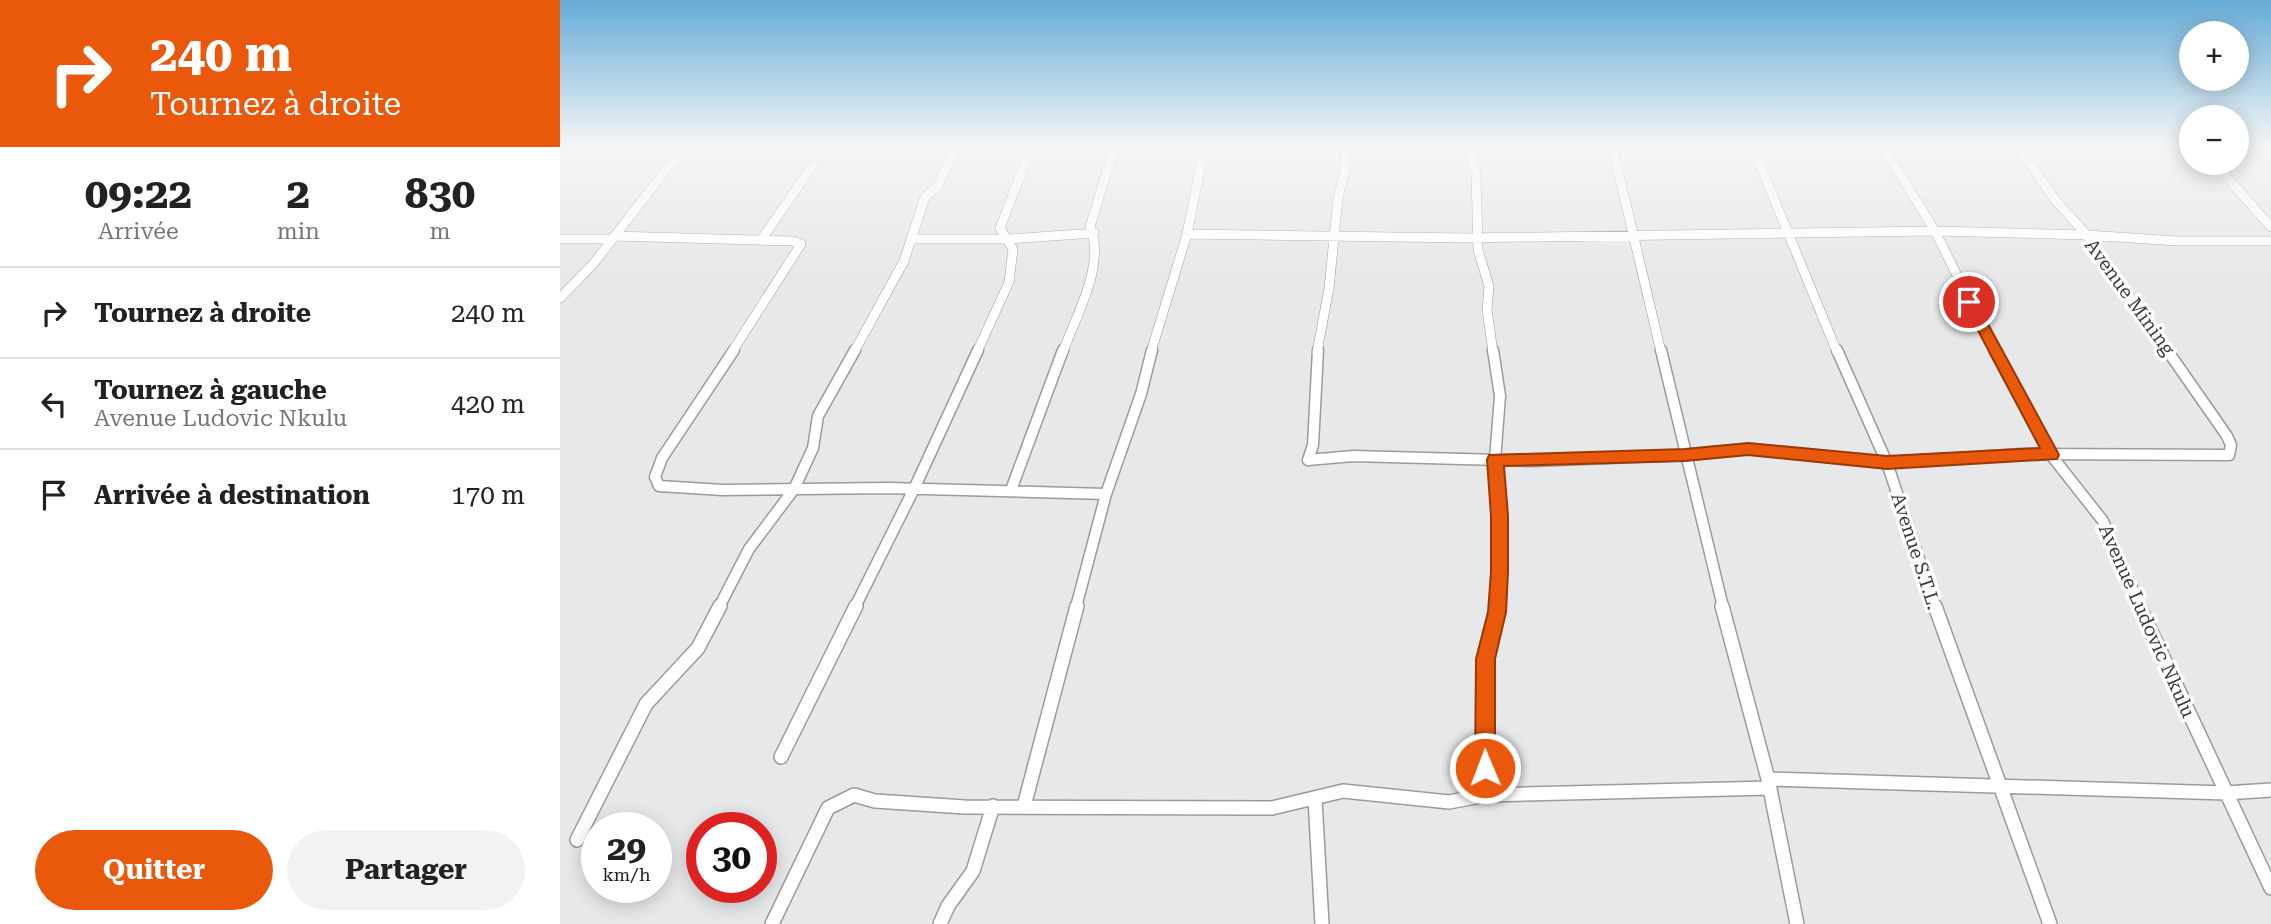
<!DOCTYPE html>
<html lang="fr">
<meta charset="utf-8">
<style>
:root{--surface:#fff;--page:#f2f2f2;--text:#222;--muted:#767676;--line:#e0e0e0;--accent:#ea580c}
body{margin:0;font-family:"Roboto Serif",serif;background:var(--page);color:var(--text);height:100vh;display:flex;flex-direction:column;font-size:26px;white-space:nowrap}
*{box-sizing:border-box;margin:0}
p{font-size:23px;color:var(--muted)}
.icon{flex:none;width:38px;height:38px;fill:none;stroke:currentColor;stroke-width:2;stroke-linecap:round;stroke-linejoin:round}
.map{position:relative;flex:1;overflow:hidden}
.panel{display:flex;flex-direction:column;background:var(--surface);width:560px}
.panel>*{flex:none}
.top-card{background:#ea580c;color:#fff;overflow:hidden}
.tools{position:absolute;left:1619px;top:21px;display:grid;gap:14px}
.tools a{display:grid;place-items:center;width:70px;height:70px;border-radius:50%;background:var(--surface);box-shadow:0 4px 18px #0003;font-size:35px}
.speed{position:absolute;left:21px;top:812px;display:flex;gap:14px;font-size:35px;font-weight:700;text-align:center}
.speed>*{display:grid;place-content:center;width:91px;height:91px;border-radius:50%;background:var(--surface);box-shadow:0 4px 18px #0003;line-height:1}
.speed small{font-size:18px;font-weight:400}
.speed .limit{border:10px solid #d22;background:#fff;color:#111}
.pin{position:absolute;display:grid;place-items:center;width:60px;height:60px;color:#fff;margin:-30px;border:4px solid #fff;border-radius:50%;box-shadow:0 2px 7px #0007}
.me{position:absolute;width:77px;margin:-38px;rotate:359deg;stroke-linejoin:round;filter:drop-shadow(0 0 5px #0008)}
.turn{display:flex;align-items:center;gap:24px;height:147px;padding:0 35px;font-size:32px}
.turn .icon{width:91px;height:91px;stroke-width:2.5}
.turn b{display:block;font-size:49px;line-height:60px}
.eta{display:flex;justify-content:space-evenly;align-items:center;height:119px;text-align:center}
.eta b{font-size:42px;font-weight:700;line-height:49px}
.button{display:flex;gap:14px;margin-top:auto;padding:14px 35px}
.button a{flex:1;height:80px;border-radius:42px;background:var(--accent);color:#fff;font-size:28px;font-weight:700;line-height:80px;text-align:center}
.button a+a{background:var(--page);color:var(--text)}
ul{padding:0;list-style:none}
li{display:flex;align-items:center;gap:21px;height:91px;padding:0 35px;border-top:2px solid var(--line)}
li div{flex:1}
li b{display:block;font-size:26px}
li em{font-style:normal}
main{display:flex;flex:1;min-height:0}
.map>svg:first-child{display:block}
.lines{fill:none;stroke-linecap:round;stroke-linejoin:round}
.street-far2-casing{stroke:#9a9b9c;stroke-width:10}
.street-far1-casing{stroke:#9a9b9c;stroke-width:13}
.street-casing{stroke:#9a9b9c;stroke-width:16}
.street-far2{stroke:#fff;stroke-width:9}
.street-far1{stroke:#fff;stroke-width:10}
.street{stroke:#fff;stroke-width:13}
.route{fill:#ea580c;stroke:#983908;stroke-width:2}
.labels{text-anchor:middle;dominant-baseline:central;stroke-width:7;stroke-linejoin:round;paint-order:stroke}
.street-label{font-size:19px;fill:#3a3a3b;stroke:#fff}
</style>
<main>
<section class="panel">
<div class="top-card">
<div class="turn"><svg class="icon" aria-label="right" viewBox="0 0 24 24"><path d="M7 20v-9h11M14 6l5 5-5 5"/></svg><div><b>240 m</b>Tournez à droite</div></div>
</div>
<div class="eta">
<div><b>09:22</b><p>Arrivée</p></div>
<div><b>2</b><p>min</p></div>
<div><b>830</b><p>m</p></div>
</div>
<ul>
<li><svg class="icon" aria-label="right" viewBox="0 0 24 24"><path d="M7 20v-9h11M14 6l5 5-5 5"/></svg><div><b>Tournez à droite</b></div><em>240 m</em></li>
<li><svg class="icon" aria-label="left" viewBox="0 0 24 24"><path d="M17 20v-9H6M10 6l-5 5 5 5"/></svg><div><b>Tournez à gauche</b><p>Avenue Ludovic Nkulu</p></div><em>420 m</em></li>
<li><svg class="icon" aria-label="arrive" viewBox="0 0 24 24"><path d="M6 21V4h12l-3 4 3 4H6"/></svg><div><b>Arrivée à destination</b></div><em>170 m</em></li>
</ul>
<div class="button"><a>Quitter</a><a>Partager</a></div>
</section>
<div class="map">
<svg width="1711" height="924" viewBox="0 0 1711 924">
<rect width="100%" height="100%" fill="#e7e8ea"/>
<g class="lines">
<!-- street-far2 casing -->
<g class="street-far2-casing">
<path id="street-far2" d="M914,145L912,161L916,174L918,250L929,286L927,310L933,352
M1052,145L1101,352
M1192,145L1277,352
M1322,145L1375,231L1435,352
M1457,145L1496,201L1527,235L1608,352
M1654,163L1711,227
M627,234L907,238L1375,231L1527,235L1617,241H1711
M54,236L233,241L241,244L172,352
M0,239H51
M351,239H449L534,233
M201,240L267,145
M0,298L34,263L125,145
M294,352L344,261L365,197L378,186L396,145
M417,352L449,282L453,249L440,228L472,145
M503,352C516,315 546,265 530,227L555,145
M591,352L627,234L645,145
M757,352L769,288L778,198L785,170V145"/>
</g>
<!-- street-far1 casing -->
<g class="street-far1-casing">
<path id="street-far1" d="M174,350L102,458L95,477L99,486L163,490L328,488L546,494
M933,350L940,396L935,460L940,515L937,607
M1101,350L1163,607
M1277,350L1327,463L1375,607
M1434,350L1491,455L1543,521L1580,607
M748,460L793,456L972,461L1125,455L1189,449L1327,463L1461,454L1669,455L1671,445L1667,436L1607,350
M748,460L753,445L758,350
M451,490L503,350
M159,607L189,549L234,489L253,448L258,416L295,350
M295,607L354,489L418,350
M516,607L546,494L581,394L592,350"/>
</g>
<!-- street casing -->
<g class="street-casing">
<path id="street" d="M1162,606L1208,779L1237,924
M1375,606L1490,924
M1579,606L1711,888
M221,757L296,606
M1208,779L1666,793L1711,790
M927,794L924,781L926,659L937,606
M755,799L762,924
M464,806L517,606
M17,840L86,704L138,648L160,606
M212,924L268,808L294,795L315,801L405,807L712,808L783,791L889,802L926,795L1210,788
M380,924L388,906L413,871L433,806"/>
</g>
<!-- street-far2 -->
<use href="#street-far2" class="street-far2"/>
<!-- street-far1 -->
<use href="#street-far1" class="street-far1"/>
<!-- street -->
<use href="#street" class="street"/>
</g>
<!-- sky -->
<linearGradient id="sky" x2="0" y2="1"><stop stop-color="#65abd6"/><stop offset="0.53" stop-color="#f4f5f6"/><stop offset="1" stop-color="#f4f5f6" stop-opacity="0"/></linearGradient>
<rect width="1711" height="274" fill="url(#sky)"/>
<!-- route -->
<path class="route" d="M1409,298L1416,302L1497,451L1499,455L1497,459L1327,469L1188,455L1125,461L944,466L948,516V572L946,612L935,659V768L932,775L925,778L918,775L915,768L916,659L928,612L931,572V516L927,460L929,455L1125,449L1188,443L1327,456L1480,448L1403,302Z"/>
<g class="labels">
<!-- street labels -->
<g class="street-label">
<text transform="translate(1570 297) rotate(54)">Avenue Mining</text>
<text transform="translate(1356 551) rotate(72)">Avenue S.T.L.</text>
<text transform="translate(1587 621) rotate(66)">Avenue Ludovic Nkulu</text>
</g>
</g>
</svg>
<div class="tools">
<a>+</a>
<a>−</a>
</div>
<div class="speed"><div>29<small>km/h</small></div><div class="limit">30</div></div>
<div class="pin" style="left:1409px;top:302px;background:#d93025"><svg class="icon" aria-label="arrive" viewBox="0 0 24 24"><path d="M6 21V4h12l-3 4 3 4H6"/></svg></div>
<svg class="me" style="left:925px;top:768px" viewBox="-20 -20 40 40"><circle r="17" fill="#ea580c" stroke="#fff" stroke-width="3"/><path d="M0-11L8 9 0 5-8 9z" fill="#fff"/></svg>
</div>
</main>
